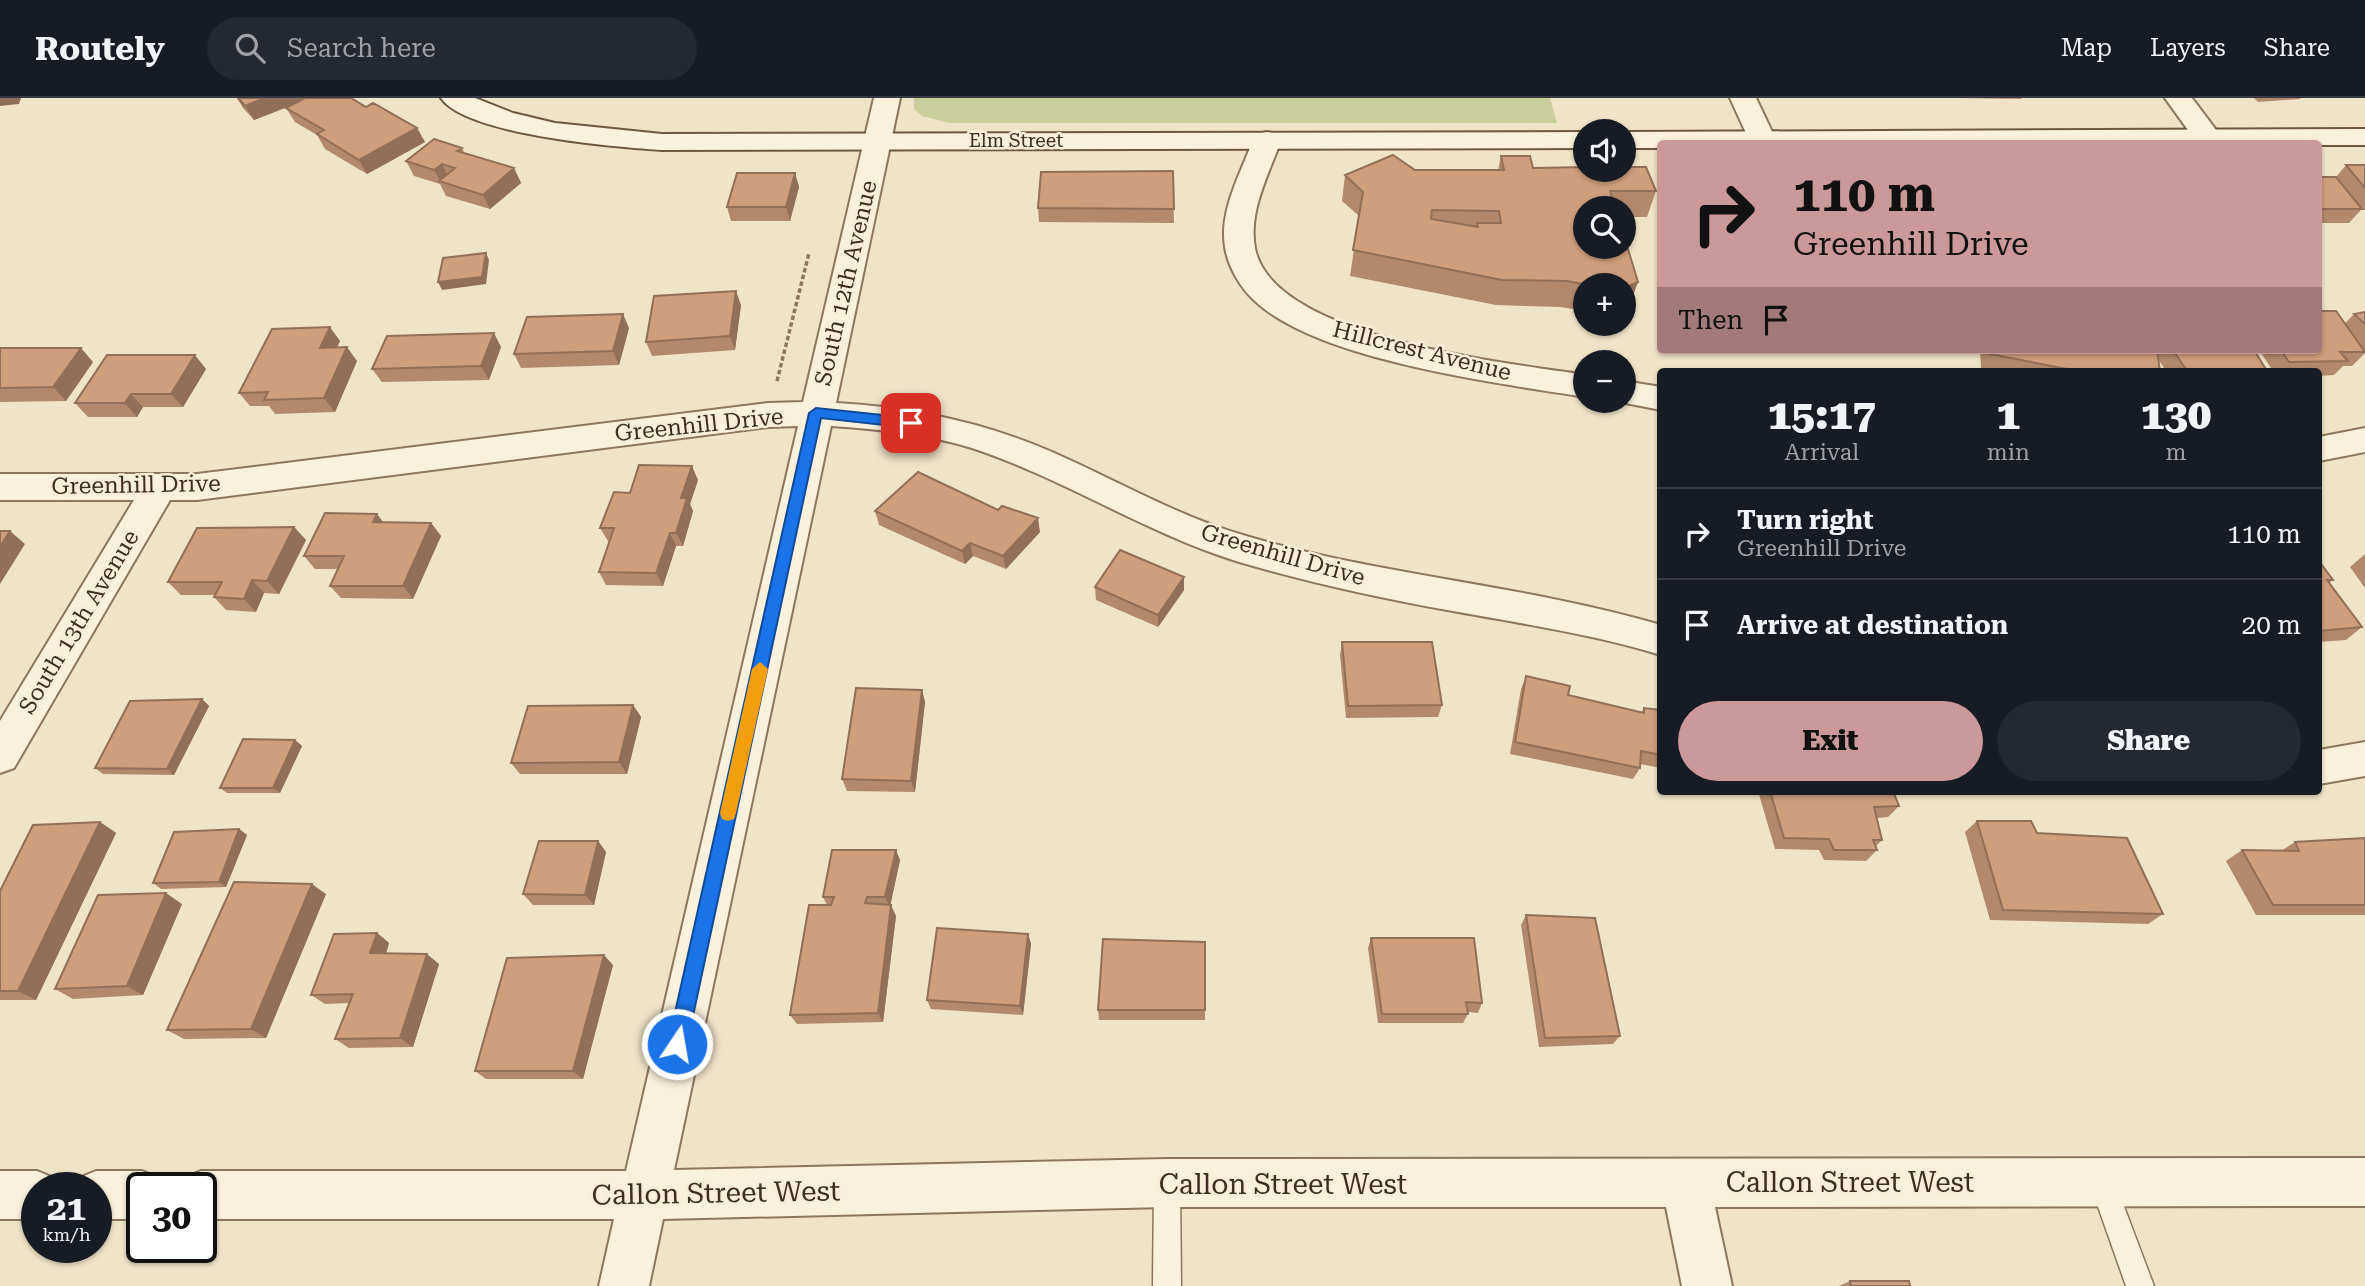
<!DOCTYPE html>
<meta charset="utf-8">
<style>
:root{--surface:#171b24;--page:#242831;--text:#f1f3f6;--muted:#9ea1a6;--line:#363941;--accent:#cc999b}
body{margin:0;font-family:"Roboto Serif",serif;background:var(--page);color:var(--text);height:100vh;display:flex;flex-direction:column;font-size:26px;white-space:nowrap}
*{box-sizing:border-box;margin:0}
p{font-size:23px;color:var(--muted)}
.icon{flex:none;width:38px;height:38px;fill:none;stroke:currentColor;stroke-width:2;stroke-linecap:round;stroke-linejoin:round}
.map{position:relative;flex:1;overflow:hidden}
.sheet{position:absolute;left:1657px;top:270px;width:665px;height:427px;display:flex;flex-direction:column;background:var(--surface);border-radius:7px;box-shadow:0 2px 5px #0004}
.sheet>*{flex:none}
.hud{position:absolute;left:1657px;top:42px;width:665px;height:214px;border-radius:7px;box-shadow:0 2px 5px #0004;background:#cc999b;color:#111;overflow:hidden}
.controls{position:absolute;left:1573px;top:21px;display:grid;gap:14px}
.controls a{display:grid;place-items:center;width:63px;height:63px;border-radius:50%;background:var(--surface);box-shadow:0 2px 5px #0004;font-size:35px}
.speed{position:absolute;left:21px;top:1074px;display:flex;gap:14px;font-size:35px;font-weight:700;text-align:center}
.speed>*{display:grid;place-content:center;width:91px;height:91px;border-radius:50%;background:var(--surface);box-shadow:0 2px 5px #0004;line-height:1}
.speed small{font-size:18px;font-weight:400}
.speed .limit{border:4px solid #111;border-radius:10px;background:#fff;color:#111}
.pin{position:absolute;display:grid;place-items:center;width:60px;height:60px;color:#fff;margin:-30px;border-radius:14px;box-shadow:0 4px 10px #0006}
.me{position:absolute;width:77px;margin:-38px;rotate:12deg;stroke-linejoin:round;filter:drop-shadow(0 0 5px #0008)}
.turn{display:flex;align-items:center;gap:24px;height:147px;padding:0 21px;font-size:32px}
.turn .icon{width:91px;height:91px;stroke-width:2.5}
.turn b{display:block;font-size:49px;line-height:60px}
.then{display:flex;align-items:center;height:66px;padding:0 21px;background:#0003;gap:14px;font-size:26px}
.eta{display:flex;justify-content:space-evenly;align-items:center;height:119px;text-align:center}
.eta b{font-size:42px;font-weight:800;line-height:49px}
.action{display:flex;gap:14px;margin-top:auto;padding:14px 21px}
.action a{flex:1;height:80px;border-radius:42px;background:var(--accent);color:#111;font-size:28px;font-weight:800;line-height:80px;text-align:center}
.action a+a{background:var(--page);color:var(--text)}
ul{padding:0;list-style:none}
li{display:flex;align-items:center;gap:21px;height:91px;padding:0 21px;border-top:2px solid var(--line)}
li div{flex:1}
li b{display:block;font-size:26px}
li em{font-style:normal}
header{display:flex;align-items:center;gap:42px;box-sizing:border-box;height:98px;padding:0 35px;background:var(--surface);border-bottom:2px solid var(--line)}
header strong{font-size:33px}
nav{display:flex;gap:38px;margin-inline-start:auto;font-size:24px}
.search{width:490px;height:63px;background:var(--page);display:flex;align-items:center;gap:18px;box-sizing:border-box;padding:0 24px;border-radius:38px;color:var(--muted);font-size:26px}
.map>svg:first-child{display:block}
.green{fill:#c9cf9b}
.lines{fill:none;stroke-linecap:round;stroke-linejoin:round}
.lane-casing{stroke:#8d765c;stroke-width:3}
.street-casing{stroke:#8d765c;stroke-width:4}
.secondary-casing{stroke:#6f573f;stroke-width:4}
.path{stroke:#8d765c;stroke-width:3.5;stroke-dasharray:4.5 2.5;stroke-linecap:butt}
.lane{fill:#faf1dc;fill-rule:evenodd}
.street{fill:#faf1dc;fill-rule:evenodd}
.secondary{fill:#faf1dc;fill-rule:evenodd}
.wall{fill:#b2896c}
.shaded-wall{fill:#916f58}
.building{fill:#cf9f7d;stroke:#916f58;stroke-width:2;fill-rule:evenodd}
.route{fill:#1a73e8;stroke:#114b97;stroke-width:2}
.slow{fill:#f59e0b}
.labels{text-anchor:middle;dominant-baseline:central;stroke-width:5;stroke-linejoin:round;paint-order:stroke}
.far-street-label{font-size:19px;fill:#3d2e20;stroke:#f7eed8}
.street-label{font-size:23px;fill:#3d2e20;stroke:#f7eed8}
.near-street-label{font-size:28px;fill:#3d2e20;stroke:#f7eed8}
</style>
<header>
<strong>Routely</strong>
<div class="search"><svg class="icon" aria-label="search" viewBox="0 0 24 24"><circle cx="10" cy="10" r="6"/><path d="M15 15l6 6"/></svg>Search here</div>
<nav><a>Map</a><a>Layers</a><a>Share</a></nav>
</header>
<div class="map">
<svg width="2365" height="1188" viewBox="0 0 2365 1188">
<rect width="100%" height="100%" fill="#f0e4c8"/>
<!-- green -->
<path class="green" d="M914,0H1550L1557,25H950L922,18L914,11Z"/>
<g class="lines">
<!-- lane casing -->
<g class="lane-casing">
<path id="lane" d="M2102,1070L2111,1074L2154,1188H2126L2089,1083L2093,1074Z
M1167,1072L1176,1076L1180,1085L1181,1188H1153L1154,1085L1158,1076Z"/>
</g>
<!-- street casing -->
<g class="street-casing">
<path id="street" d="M874,0H900L836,305C911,309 983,324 1052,354C1116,382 1179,419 1246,438C1382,478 1525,487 1661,527V557C1593,536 1523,526 1453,513C1380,500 1307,484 1236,463C1144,434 1063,380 972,350C927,336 878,331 831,328L674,1072L1167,1061L2365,1060V1108L1715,1109L1732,1188H1682L1666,1109H1167L663,1121L649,1188H599L614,1121H201V1090H180L184,1080L201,1073H626L798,328L768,329L197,402H170L14,670L0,675V623L134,402H0V376H197L768,305L803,304Z
M1730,0H1756L1776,42L1773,46H1751Z
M2165,0H2192L2222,40L2218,46H2198Z
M1267,34L1277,36L1281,42C1269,76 1248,113 1255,150C1272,241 1509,265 1586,277V299C1498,285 1321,263 1256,204C1241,191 1228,169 1225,149C1219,112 1241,75 1253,42L1257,36Z
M1624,283L1661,289V312L1615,303H1624Z
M2365,330V354L2319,363V339Z
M2365,644V678L2319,686V652Z
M0,1073H37L54,1080L58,1090H37V1121H0Z
M96,1073H142L159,1080L163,1090H142V1121H96V1090H75L79,1080Z"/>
</g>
<!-- secondary casing -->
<g class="secondary-casing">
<path id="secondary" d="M441,0H475L513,15L555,25L662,36L1586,34V50L662,52C617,49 466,37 441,0Z
M2365,31V47L1661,46V50H1624V34Z"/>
</g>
<!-- path -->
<path class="path" d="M777,283L809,155"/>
<!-- lane -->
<use href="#lane" class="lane"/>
<!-- street -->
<use href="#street" class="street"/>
<!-- secondary -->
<use href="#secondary" class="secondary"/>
</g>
<!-- wall -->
<path class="wall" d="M237,0H304L366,9L417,30L425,44L367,76L325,51L317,37L295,24L286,10L290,8L254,22L243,10Z
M1955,0H2022L2021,1Z
M2230,0H2301L2300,1L2258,4L2254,0Z
M462,50L465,56L514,70L521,85L490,111L446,98L440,86L414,78L406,63Z
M1501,58L1533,70L1656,93L1647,119H1624V110H1586L1624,149L1629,209L1624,187H1586V213L1560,209L1496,207L1350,178L1359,118L1342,103L1345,77L1415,72H1498Z
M2346,67H2365V112H2361L2349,125H2319V79H2336Z
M1173,73L1174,125L1039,124L1038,110Z
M795,75L799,89L790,123H731L727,109Z
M741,207L735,252L652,258L646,244Z
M2365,214V255L2352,268H2343L2334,277L2319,278V273H2273L2259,252H2319L2354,216Z
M629,230L619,267L521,270L514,256Z
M340,243L337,250L357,263L335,314L275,316L269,308H250L239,295Z
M501,249L489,282L382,284L372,271Z
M0,250L93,264L66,303L0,304Z
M1980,252H2254L2267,273H2166L2158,261L2160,273H1997L1981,270Z
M206,271L183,309H143L137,319H88L75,305Z
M698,382L690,406L693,413L683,448H676L663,488L606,487L599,474L610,443H608L600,430L630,395Z
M875,413L1040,434L1006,471L973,458L965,466L879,427Z
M383,424L431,425L441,438L413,501L341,500L330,488L338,471H315L304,458Z
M294,429L306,442L279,496L264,495L256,514L226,512L214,499L215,497H181L168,484Z
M2365,456V490L2350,469Z
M2319,463L2333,482L2329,485L2362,529L2346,542L2319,544Z
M1095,489L1184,492L1158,529L1096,502Z
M1342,544L1442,607L1438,619L1346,620L1340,557Z
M1526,578L1568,597L1641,615L1644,610L1661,612V670L1640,666V670L1633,681L1510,656L1521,591Z
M922,592L925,604L915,694L847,693L842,681Z
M202,601L209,608L174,677L103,676L95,670Z
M633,607L641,619L627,676H520L511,665Z
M295,642L302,648L280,695H227L220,690Z
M1758,693H1893L1899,708L1888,719L1877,720L1882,742L1875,749L1877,752L1866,763L1824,762L1819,752L1775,751Z
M1977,723L2037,735L2163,816L2148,826L1990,822L1965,734Z
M100,724L116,735L36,902H0V793Z
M239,731L247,737L226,789L161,791L153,785Z
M2365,740V817H2256L2226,763L2242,752L2281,753L2295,744Z
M598,743L606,754L594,807H533L523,796Z
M900,762L890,807L896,818L883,924L797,926L790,917L827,807L823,799Z
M326,796L266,940L184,941L167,932Z
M182,806L143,897L73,901L55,891Z
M1526,817L1620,938L1613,946L1539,949L1521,827Z
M377,835L389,845L386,856L439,866L413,949L349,950L335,941L349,905L325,906L311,897Z
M1028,836L1031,846L1023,917L931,911L927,902Z
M1371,840L1482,905L1478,915L1468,914V916L1463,925H1378L1368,850Z
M1205,844V922H1099L1098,912Z
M613,867L583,981H486L475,973Z
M1850,1183L1910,1188H1839Z"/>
<!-- shaded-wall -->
<path class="shaded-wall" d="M0,0H21L19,6L0,8Z
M265,0H304L305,2L254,22L245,8Z
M417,30L425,44L367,76L359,62Z
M442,66L449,81L441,84L434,72Z
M514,70L521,85L490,111L483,97Z
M795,75L799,89L790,123L786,109Z
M486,155L489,162L486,186L442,192L438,184Z
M1638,184L1629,209L1624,211V190Z
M736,193L741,207L735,252L730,238Z
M623,216L629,230L619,267L613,253Z
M330,229L340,243L330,264L320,250Z
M494,235L501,249L489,282L481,268Z
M347,249L357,263L335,314L324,300Z
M81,250L93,264L66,303L53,289Z
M195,257L206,271L183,309L171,296Z
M131,296L143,309L137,319L125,305Z
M692,368L698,382L690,406L693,413L683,448L676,435L681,400Z
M377,416L387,429L373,424Z
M1038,420L1040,434L1006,471L1003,458Z
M431,425L441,438L413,501L403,488Z
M294,429L306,442L279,496L267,483Z
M10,433L25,446L0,486V449Z
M670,435L676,448L663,488L656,475Z
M970,445L973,458L965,466L962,453Z
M1184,479V492L1158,529V517Z
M252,482L264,495L256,514L244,501Z
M922,592L925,604L915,694L911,683Z
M202,601L209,608L174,677L167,671Z
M633,607L641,619L627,676L619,664Z
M295,642L302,648L280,695L273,690Z
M100,724L116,735L36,902L18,893Z
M239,731L247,737L226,789L219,784Z
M598,743L606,754L594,807L585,797Z
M896,752L900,762L890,809L885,799Z
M312,786L326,796L266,940L251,931Z
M166,795L182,806L143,897L127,888Z
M891,807L896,818L883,924L878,915Z
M377,835L389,845L383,865L370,855Z
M1028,836L1031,846L1023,917L1020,908Z
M427,856L439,866L413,949L400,940Z
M604,857L613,867L583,981L573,973Z"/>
<!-- building -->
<path class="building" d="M238,0H265L245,8Z
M305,0H351L366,9L373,5L417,30L359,62L317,36L324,32L286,10Z
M434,41L462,50L457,53L514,70L483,97L439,83L455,70L442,66L434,72L406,63Z
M1393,57L1415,72H1504L1501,58H1530L1533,70L1586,69V72H1624V69H1646L1656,93H1610L1615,110H1586V149H1624V138L1638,184L1624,190V187H1588L1567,183L1502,182L1353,152L1363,94L1345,77ZM1432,112L1499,113L1501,125H1477L1478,129L1431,121Z
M2346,67H2365V90Z
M1173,73L1174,111L1038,110L1041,74Z
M737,75H795L786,109H727Z
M2319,79H2336L2362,111H2319Z
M486,155L482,179L438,184L443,160Z
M736,193L730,238L646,244L654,198Z
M2319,213H2336L2365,254H2340L2348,263L2289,264L2281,252H2319Z
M2365,214V226L2354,216Z
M623,216L613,253L514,256L527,219Z
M330,229L320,250L347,249L324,300L264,302L268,294L239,295L272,231Z
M494,235L481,268L372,271L387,238Z
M0,250H81L53,289L0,290Z
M1990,252H2157L2160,273H2077L1990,256Z
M2173,252H2254L2267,273H2187Z
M107,257H195L171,296H131L125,305H75Z
M639,367L692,368L681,400H687L676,435H670L656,475L599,474L614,430H600L614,394L630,395Z
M918,374L998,412L1002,408L1038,420L1003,458L970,445L962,453L875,413Z
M325,415L377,416L373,424L431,425L403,488H330L344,458H304Z
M294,429L267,483L252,482L244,501L214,499L222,484H168L197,430Z
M0,433H10L0,449Z
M1120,452L1184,479L1158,517L1095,489Z
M2319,463L2333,482H2327L2362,529L2319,533Z
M1342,544H1432L1442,607L1348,608Z
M1526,578L1570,588L1568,597L1644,615V610L1661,612V657L1641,653L1640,670L1515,644Z
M856,590L922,592L911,683L842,681Z
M202,601L167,671L95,670L130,603Z
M633,607L619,664L511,665L528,608Z
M243,641L295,642L273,690H220Z
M1770,693H1893L1899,708L1874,709L1882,742H1873L1877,752H1834L1829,741L1784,740Z
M1977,723H2031L2037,735L2127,740L2163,816L2003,812Z
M100,724L18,893H0V793L33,727Z
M239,731L219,784L153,785L174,734Z
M2365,740V807H2273L2242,752L2299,753L2295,744Z
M539,743H598L585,797L523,796Z
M832,752H896L885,799H867L865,805L891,807L878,915L790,917L809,807H831L834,799H823Z
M234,784L312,786L251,931L167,932Z
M166,795L127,888L55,891L98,797Z
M1526,817L1595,820L1620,938L1545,940Z
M937,830L1028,836L1020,908L927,902Z
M377,835L370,855L427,856L400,940L335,941L353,896L311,897L334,836Z
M1371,840H1474L1482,905L1466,904L1468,916H1382Z
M1103,841L1205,844V912H1098Z
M604,857L573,973H475L507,860Z
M1850,1183H1909L1910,1188H1851Z"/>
<!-- route -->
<path class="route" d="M816,310L911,320L917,325L911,330L821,320L687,946L684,953L677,955L671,953L668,946L809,315Z"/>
<!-- slow -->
<path class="slow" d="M760,564L768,571L736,715L734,721L728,723L722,721L720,715L752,571Z"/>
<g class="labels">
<!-- far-street labels -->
<g class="far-street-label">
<text x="1016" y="42">Elm Street</text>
</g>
<!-- street labels -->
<g class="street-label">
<text transform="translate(846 185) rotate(-77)">South 12th Avenue</text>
<text transform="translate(1422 253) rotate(14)">Hillcrest Avenue</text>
<text transform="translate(699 327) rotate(-6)">Greenhill Drive</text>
<text transform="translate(136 387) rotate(-1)">Greenhill Drive</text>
<text transform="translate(1283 457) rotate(16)">Greenhill Drive</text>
<text transform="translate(79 524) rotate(-59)">South 13th Avenue</text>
</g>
<!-- near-street labels -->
<g class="near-street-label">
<text x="1850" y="1084">Callon Street West</text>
<text x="1283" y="1086">Callon Street West</text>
<text transform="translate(716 1095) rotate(-1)">Callon Street West</text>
</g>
</g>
</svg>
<div class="controls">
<a><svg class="icon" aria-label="sound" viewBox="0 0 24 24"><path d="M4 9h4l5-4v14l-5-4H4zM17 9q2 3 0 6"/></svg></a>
<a><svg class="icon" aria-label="search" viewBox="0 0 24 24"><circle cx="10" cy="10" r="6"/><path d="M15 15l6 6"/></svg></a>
<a>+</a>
<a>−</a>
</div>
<div class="speed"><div>21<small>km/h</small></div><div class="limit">30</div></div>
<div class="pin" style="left:911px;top:325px;background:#d93025"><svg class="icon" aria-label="arrive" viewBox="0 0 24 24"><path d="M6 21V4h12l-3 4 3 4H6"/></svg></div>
<svg class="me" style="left:677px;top:946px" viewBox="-20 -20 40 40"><circle r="17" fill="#1a73e8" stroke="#fff" stroke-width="3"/><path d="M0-11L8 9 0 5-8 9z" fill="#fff"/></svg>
<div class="hud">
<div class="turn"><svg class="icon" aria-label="right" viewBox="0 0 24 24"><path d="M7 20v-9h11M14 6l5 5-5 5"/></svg><div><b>110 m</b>Greenhill Drive</div></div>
<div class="then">Then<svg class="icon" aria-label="arrive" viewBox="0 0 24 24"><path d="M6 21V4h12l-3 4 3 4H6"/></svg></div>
</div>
<section class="sheet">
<div class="eta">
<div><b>15:17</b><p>Arrival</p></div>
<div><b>1</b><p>min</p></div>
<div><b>130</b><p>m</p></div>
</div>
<ul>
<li><svg class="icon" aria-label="right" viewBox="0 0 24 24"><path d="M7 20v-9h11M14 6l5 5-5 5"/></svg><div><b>Turn right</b><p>Greenhill Drive</p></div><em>110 m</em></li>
<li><svg class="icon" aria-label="arrive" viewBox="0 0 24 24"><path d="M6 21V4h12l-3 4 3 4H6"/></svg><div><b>Arrive at destination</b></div><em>20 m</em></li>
</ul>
<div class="action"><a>Exit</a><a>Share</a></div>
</section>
</div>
